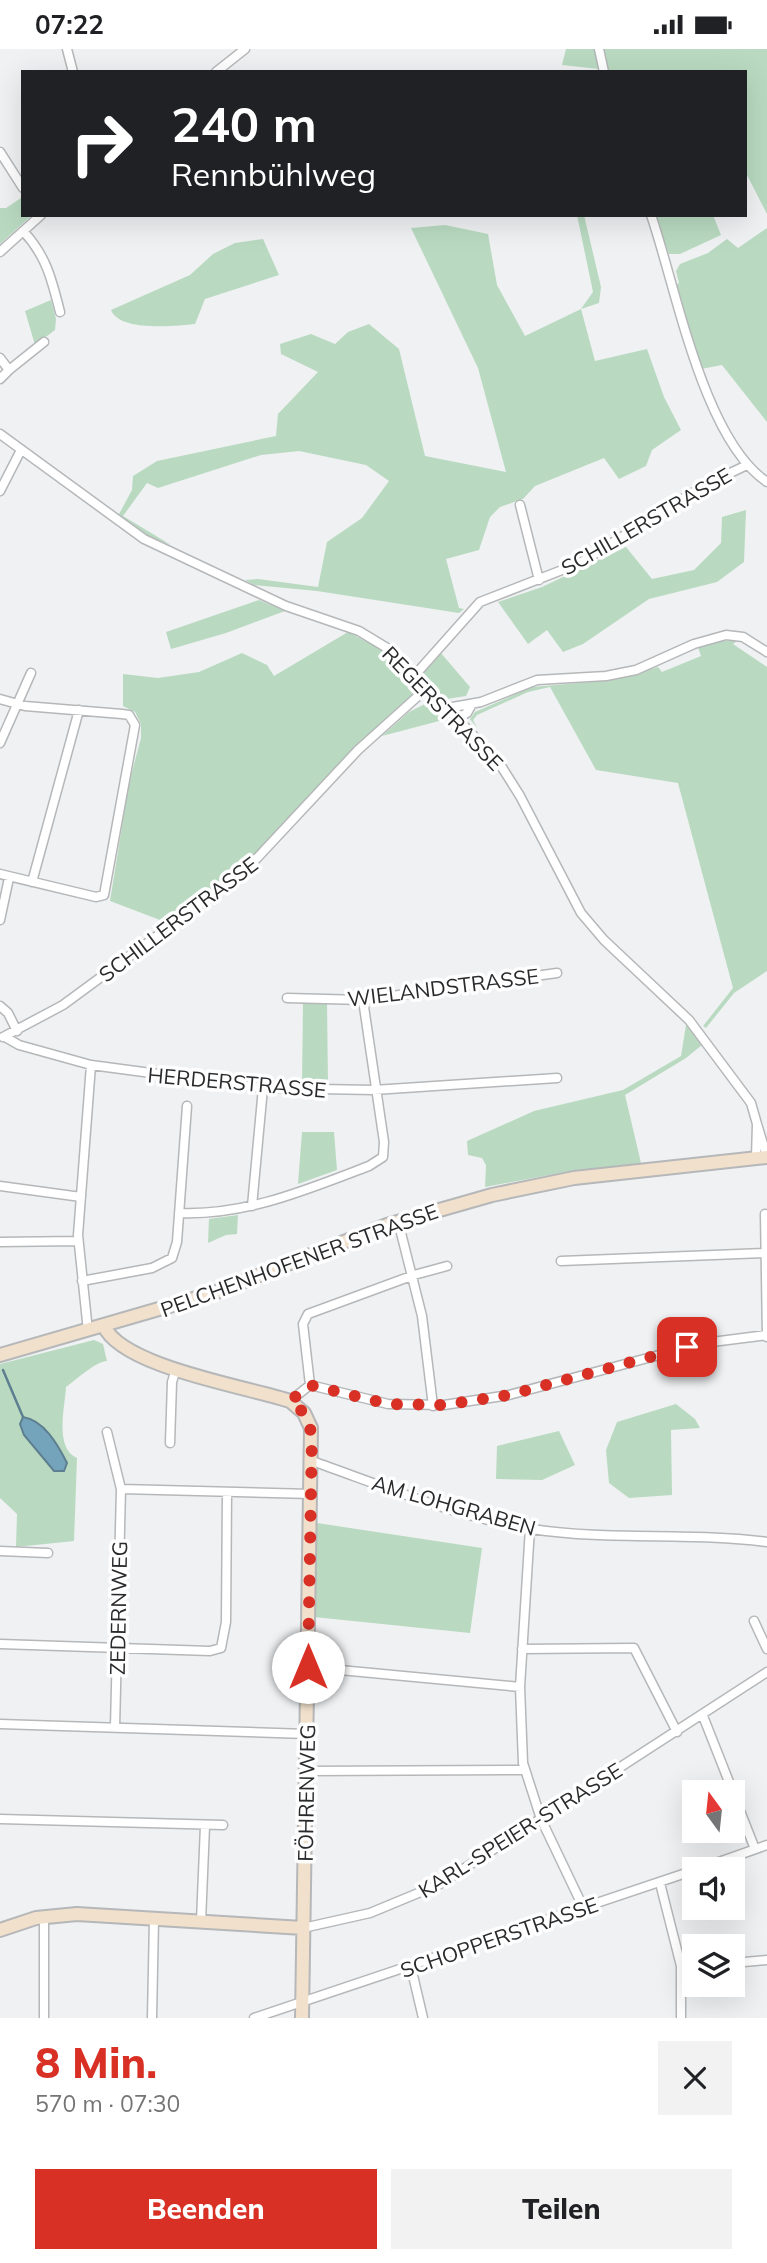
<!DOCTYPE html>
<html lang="de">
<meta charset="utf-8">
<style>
:root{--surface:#fff;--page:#f2f2f2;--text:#202124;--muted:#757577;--accent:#d93025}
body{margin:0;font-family:Mulish,sans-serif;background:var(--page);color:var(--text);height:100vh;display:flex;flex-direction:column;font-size:26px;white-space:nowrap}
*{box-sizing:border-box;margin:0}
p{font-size:23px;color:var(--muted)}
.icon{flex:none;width:38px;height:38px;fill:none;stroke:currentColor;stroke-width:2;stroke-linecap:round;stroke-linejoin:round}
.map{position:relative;height:1969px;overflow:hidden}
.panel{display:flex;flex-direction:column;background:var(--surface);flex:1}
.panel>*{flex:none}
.hud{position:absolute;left:21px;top:21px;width:726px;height:147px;border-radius:0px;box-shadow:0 7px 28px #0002;background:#202124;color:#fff;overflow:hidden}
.needle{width:46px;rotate:345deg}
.tools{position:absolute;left:682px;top:1731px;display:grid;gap:14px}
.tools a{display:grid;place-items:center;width:63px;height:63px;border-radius:0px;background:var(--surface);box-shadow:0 7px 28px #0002;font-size:35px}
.pin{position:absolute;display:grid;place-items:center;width:60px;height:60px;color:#fff;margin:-30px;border-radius:14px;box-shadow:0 4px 10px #0006}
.me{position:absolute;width:77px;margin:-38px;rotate:0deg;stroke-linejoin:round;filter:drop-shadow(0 0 5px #0008)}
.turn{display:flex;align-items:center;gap:24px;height:147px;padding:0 35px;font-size:32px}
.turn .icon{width:91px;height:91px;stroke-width:2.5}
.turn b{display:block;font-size:49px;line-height:60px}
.round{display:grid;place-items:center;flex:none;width:74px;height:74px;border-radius:0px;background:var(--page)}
.head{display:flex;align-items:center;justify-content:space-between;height:119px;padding:0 35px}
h1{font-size:42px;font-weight:800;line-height:52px;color:var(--accent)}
.button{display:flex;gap:14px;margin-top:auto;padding:14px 35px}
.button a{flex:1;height:80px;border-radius:0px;background:var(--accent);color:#fff;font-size:28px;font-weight:800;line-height:80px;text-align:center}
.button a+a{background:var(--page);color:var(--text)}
.status{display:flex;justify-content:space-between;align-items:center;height:49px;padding:0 35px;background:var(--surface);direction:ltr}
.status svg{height:19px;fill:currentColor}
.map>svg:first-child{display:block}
.green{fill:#b9dac1}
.water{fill:#74a4bb;stroke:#5e7f90;stroke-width:2}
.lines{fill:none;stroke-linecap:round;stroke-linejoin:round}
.stream{stroke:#5e7f90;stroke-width:2.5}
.street-casing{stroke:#b5b7b9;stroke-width:11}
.secondary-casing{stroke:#b5b7b9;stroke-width:16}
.street{stroke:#fff;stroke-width:8}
.secondary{stroke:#f1e0cb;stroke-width:12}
.route{stroke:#d93025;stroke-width:12;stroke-dasharray:0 21.6}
.labels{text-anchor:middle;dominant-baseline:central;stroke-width:7;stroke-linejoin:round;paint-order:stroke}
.street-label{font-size:21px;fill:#292a2b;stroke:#fefeff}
</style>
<div class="status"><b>07:22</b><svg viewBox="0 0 49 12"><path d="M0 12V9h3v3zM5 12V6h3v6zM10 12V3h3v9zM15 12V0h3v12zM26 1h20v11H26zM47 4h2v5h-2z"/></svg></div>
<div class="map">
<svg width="767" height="1969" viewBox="0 0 767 1969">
<rect width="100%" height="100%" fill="#eff1f3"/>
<!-- green -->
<path class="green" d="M566,0H595L599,20L562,16Z
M603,0H767V165L746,124V23H608Z
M21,149L23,166L31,167L0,195V159H6Z
M577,166H584L601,238L599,254L581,260L595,312L647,300L664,348L681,381L652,401L646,417L619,430L604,409L535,437L523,450L500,458L490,468L479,501L446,510L459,559L464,560L459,564L317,542L254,536L245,531L258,530L318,538L327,493L362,469L389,432L366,416L299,402L261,406L158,439L147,434L123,467L171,496L148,487L118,467L132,441L133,427L157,412L276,387L278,365L318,323L281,305L280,295L311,285L335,295L348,283L369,275L399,300L425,407L506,423L478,319L411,179L445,176L488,185L497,236L525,287L581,260L593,243Z
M654,166H713L721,186L680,205H669Z
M767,179V373L722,316L701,320L676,236L679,234L676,222L680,215L708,204L727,190L738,199Z
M263,190L279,226L205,250L195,275C176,277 119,283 111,261L190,226L213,205L235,194Z
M51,251L56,270L55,281L35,296L25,262Z
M746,461L744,513L717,533L649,550L583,595L563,603L547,581L528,595L498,553L542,538L626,498L652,530L694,521L721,494L722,468Z
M259,551L285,562L226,584L171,600L166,583Z
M348,583L388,604L417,637L416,645L353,699L256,806L168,874L110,852L129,734L141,689V675L135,663L123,657V625L158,629L199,623L242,604L267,616L274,627Z
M722,592H737L733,595L767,618V922L734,944L706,979L703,977L733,939L678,734L596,721L550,638L528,643L477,666L473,671L477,679L470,670L475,663L532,638L613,631L658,618L662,623L701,607L698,598Z
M440,603L470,638L466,647L447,650L421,626Z
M429,653L452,673L439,672L382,687L409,663Z
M303,953H327L328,1036L302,1035Z
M686,976L702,996L686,1009L625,1046L641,1114L571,1122L485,1138L486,1116L482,1109L468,1106L467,1092L534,1062L623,1041L681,1007Z
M302,1083H334L337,1121L298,1135Z
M238,1166L237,1185L226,1186L208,1194L209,1170Z
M94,1291L103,1295L107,1312C95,1313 77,1330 66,1338C65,1358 54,1399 77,1409L74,1492L16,1498L17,1465L0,1449V1315Z
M676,1355L695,1370L700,1379L671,1381L672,1446L629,1449L609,1434L606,1401L617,1373Z
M559,1382L575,1416L542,1431L496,1430L497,1397Z
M317,1474L482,1499L470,1584L314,1568Z"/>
<!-- water -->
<path class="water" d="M23,1368C44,1371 58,1396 67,1414L64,1422H54L24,1386L20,1375Z"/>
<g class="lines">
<!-- stream -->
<path class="stream" d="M3,1321L23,1368"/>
<!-- street casing -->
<g class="street-casing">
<path id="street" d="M67,0L73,23
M599,0L604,23
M216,23L245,0
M0,103L23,139
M651,166C676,238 703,390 767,433
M23,182C46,206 52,231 60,263
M0,203L41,166
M0,309L9,321L0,330
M9,321L44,293
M0,385L144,490L286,557L359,582L392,602L498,712L520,747L581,864L604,891L689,971L751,1054L757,1075L756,1109
M0,442L21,401
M520,456L539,531
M415,626L480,553L580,514L707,435L747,416
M0,650L25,657L122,665L129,666L135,676L104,846L96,848L0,825
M447,659L481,653L537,631L606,627L636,621L694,595L726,586L743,588L767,603
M457,669L467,664L472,655
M0,694L31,624
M32,833L79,661
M0,871L9,829
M287,949L363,951L557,924
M0,957L8,964L17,982
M3,988L63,956L244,823L358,701L427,639
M5,988L19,996L91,1016L263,1039L374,1041L557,1029
M757,1075L767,1108
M0,1137L81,1148
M252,1157L263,1039
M179,1164C246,1167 308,1140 369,1117L383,1108L384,1093L363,951
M765,1165L767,1288
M398,1172L422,1267L433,1357
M0,1193L78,1192
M561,1212L767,1204
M82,1232L152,1219L172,1209L177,1193L187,1057
M88,1282L78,1186L91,1016
M310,1336L303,1275L308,1265L414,1226L447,1217
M290,1352L310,1336L388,1355L444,1356L509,1346L704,1294L767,1286
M107,1383L121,1440L115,1678
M170,1394L172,1333L176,1320
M312,1412C383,1437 457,1468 532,1480C610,1492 689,1483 767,1493
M121,1440L311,1445
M530,1479L520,1638L523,1714L541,1770L584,1860
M0,1502L48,1504
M754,1572L767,1600
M0,1595L210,1602L221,1599L226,1573L227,1444
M522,1600L634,1599L677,1683
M308,1618L520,1638
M703,1667L733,1743
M0,1675L307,1685
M307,1722L524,1721
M733,1744L755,1800
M0,1770L223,1776
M699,1820L767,1796
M660,1834L681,1917V1969
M201,1872L205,1777
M303,1879L370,1864L440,1835L767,1623
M733,1914L767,1911
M681,1917L695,1916
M411,1918L423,1969
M44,1969V1868
M152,1969L154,1870
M254,1969L695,1821"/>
</g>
<!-- secondary casing -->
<g class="secondary-casing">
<path id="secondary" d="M104,1277C122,1318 248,1338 290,1352L304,1364L311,1379L302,1969
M0,1306L214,1244L387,1176L492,1146L574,1129L767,1108
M0,1881L36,1869L77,1865L303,1879"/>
</g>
<!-- street -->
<use href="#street" class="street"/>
<!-- secondary -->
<use href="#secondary" class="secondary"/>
</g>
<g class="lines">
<!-- route -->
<path class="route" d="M308,1618L312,1385L304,1364L290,1352L310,1336L388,1355L444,1356L509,1346L687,1298"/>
</g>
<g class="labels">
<!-- street labels -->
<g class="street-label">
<text transform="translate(646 472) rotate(-30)">SCHILLERSTRASSE</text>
<text transform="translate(443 659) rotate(46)">REGERSTRASSE</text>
<text transform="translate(178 870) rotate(-37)">SCHILLERSTRASSE</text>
<text transform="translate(443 938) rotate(-7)">WIELANDSTRASSE</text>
<text transform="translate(237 1033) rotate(5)">HERDERSTRASSE</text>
<text transform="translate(299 1211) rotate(-20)">PELCHENHOFENER STRASSE</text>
<text transform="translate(454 1456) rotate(16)">AM LOHGRABEN</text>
<text transform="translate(118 1559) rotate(-89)">ZEDERNWEG</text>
<text transform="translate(306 1744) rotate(-89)">FÖHRENWEG</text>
<text transform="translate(520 1781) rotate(-32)">KARL-SPEIER-STRASSE</text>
<text transform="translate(499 1888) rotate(-19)">SCHOPPERSTRASSE</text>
</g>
</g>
</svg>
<div class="tools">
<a><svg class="needle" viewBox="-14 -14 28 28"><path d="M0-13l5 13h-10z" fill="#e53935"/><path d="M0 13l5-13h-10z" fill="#757577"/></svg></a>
<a><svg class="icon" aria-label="sound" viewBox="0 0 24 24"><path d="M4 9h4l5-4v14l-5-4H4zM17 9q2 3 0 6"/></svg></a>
<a><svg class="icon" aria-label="layers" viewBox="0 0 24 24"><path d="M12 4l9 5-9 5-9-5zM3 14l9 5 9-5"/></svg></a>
</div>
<div class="pin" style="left:687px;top:1298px;background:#d93025"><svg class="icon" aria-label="arrive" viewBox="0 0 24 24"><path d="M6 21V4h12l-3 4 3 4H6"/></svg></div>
<svg class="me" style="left:308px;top:1618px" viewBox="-20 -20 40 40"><circle r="19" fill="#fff"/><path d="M0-13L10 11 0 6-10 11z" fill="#d93025"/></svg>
<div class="hud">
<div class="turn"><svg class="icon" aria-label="right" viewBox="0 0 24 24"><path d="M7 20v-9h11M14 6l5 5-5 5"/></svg><div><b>240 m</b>Rennbühlweg</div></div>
</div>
</div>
<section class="panel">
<div class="head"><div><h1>8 Min.</h1><p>570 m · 07:30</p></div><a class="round"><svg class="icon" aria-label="close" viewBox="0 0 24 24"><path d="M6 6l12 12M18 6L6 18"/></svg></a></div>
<div class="button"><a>Beenden</a><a>Teilen</a></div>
</section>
